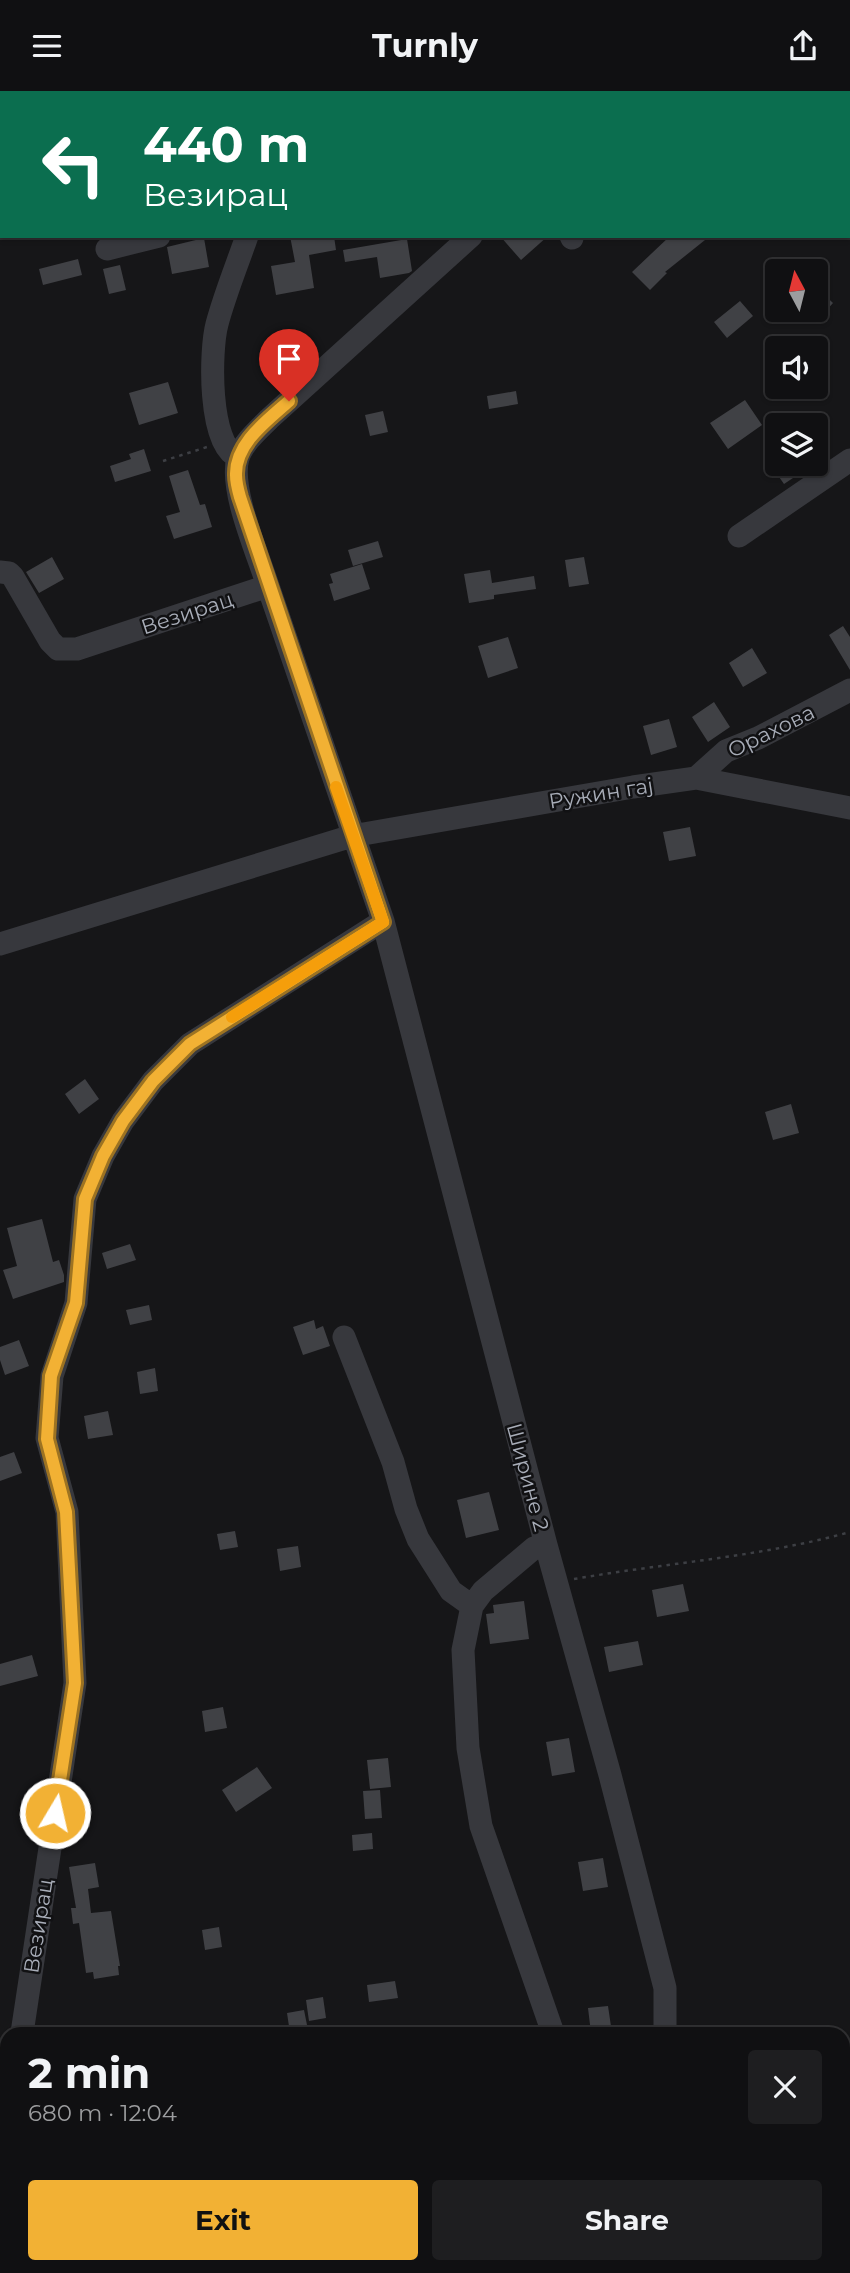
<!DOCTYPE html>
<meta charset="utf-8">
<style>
:root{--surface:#101012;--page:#1e1e20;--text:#f1f3f6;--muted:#9c9d9f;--line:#303032;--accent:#f2b134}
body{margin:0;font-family:Montserrat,sans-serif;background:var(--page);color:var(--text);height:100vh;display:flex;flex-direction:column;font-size:26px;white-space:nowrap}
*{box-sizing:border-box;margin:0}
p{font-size:23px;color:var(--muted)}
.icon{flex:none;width:38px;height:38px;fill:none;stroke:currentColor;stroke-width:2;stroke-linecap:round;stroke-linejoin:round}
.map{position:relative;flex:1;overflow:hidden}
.drawer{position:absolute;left:0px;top:1936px;width:850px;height:247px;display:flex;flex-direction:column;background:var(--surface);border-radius:21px 21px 0 0;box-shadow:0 2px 5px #0004,0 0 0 2px var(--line)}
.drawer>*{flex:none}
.hud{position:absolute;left:0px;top:0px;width:850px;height:147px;box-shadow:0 2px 5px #0004,0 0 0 2px var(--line);background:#0b6e4f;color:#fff;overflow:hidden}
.needle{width:46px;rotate:353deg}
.buttons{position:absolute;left:765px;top:168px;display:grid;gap:14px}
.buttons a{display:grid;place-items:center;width:63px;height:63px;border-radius:7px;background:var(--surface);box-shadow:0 2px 5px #0004,0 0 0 2px var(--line);font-size:35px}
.pin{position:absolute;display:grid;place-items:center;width:60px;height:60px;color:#fff;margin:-72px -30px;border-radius:50% 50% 50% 0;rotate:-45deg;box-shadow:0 0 7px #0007}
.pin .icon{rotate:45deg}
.me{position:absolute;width:77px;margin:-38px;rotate:9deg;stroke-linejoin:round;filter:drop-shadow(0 0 5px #0008)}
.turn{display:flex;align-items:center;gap:24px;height:147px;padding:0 28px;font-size:32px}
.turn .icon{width:91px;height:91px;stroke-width:2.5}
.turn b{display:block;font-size:49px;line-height:60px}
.round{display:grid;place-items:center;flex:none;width:74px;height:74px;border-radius:7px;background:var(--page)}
.head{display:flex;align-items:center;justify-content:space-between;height:119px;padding:0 28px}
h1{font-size:42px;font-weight:700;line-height:52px}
.cta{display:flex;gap:14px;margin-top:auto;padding:14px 28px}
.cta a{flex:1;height:80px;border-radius:7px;background:var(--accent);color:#111;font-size:28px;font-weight:700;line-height:80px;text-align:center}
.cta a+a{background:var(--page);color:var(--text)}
header{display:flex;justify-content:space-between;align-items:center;height:91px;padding:0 28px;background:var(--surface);font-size:32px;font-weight:700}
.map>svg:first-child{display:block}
.green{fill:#1e261f}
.building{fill:#404145}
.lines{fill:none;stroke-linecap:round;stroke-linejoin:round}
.path{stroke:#3d3f44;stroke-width:2.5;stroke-dasharray:3.5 5;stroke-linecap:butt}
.minor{stroke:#37383d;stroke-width:23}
.route-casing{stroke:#9d7322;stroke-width:18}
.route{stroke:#f2b134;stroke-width:12}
.slow{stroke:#f59e0b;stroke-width:12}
.labels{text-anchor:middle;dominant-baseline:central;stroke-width:5;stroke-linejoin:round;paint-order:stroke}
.street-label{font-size:21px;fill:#a8adb8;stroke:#111113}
</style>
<header><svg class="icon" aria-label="menu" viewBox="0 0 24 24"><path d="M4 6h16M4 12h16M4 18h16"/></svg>Turnly<svg class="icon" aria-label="share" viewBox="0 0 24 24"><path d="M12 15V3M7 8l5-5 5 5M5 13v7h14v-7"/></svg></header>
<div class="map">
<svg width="850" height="2182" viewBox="0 0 850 2182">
<rect width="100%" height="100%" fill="#161618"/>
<!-- green -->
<path class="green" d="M850,1996V2111L844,2113V1997Z"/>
<!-- building -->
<path class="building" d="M290,145H334L336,159L309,164L314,197L276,204L271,175L295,171Z
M500,145H548L521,169Z
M670,145H710L665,181L667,182L650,199L632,181Z
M204,147L209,176L172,183L167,156Z
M407,148L412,180L409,182L380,187L377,166L345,171L343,159Z
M78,168L82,184L43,194L39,178Z
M120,174L126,199L109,203L103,178Z
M816,196L833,212L816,231Z
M740,210L753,225L727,247L714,231Z
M168,291L178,322L139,334L129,302Z
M516,300L518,313L489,318L487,305Z
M745,309L762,334L728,358L710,332Z
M383,320L388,341L370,345L365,324Z
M144,358L151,380L115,391L110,375L131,368L129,363Z
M770,373H814L784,393Z
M188,379L200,414L205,413L212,436L174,448L166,425L180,421L169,385Z
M378,450L383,466L353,475L348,459Z
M52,466L64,488L39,502L26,481Z
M584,466L589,493L569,496L565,469Z
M362,473L370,498L334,510L329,493L333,492L330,483Z
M490,479L492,492L534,485L536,498L494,504V508L469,512L464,483Z
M843,535L850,546V579L829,544Z
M508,546L518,577L488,587L478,555Z
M752,557L767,582L743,596L729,572Z
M714,611L730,636L708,651L692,626Z
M669,628L677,656L651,664L643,635Z
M690,736L696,765L669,770L663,741Z
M85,988L99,1008L79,1023L65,1003Z
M791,1013L799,1042L773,1049L765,1021Z
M42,1128L53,1171L59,1169L64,1184V1191L13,1208L3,1179L17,1175L7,1137Z
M130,1153L136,1169L107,1178L102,1162Z
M149,1214L152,1229L130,1234L126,1219Z
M314,1229L316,1238L323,1235L330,1255L303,1264L293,1236Z
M19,1249L29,1275L5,1284L0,1269V1256Z
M155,1277L158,1300L140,1303L137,1281Z
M108,1320L113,1344L88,1348L84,1325Z
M14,1361L22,1382L0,1390V1366Z
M489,1401L499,1439L466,1447L457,1409Z
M235,1440L238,1456L220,1459L217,1443Z
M298,1455L301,1476L280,1480L277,1458Z
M683,1493L689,1520L657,1526L652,1499Z
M524,1510L529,1548L490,1553L486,1523L494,1522L493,1514Z
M638,1550L643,1574L609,1581L604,1556Z
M32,1564L38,1585L0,1595V1573Z
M223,1616L227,1637L205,1641L202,1620Z
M569,1647L575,1681L552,1685L546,1651Z
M388,1667L391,1696L370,1698L367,1669Z
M257,1676L272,1697L236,1721L222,1699Z
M380,1699L382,1727L365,1728L363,1700Z
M372,1742L373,1758L353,1760L352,1744Z
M603,1767L608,1796L583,1800L578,1771Z
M95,1772L99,1796L88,1798L91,1822L111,1820L120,1875H118L119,1884L94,1888L93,1881L86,1882L79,1832L73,1833L71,1817H76L69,1776Z
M219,1836L222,1856L205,1859L202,1839Z
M395,1890L398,1907L369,1911L367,1894Z
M323,1906L326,1927L309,1930L306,1909Z
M608,1915L612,1942H591L588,1917Z
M304,1919L308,1939L290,1942L287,1922Z"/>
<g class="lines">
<!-- path -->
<path class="path" d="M163,370L207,356
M574,1488C666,1472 760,1466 850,1441
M844,1966L850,1962"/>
<!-- minor -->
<path class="minor" d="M274,0V2
M631,2L633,0
M571,145L572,147
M107,158L159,145
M238,366C208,355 210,259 217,233C225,203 237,174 247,145
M739,445L850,369
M0,481L9,482L13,486L50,550L58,558H77L268,495L383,830L546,1454L610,1684L665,1897V1942
M268,495C258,463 229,398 238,367C243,352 258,339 269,328L471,145
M696,687L726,660L758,647L850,599
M0,853L352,745L633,696L696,687L850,717
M344,1246L393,1371L406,1418L418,1448L451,1500L472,1515
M546,1454L534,1457L483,1500L472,1515L463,1559L468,1657L481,1735L553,1942
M22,1942L75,1592L67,1421L47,1347L52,1285L76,1212L85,1108L103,1065L123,1030L153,990L190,953L383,830
M0,2025L7,2001
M642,2175L643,2182
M412,2182L449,2175"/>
</g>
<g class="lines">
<!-- route casing -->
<g class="route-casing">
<path id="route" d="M55,1722L75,1592L66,1421L47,1348L51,1285L76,1212L85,1108L103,1065L123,1030L153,990L190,953L383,831L240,406C238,399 236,391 236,384C235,352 268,329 289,310"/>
</g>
<!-- route -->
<use href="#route" class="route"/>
<!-- slow -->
<path class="slow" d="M232,926L383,831L336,696"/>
</g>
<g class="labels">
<!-- street labels -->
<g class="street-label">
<text transform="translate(187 522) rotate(-18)">Везирац</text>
<text transform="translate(771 640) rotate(-26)">Орахова</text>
<text transform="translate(601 702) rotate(-9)">Ружин гај</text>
<text transform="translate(528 1386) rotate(75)">Ширине 2</text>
<text transform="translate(38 1835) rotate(-81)">Везирац</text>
</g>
</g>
</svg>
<div class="buttons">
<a><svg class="needle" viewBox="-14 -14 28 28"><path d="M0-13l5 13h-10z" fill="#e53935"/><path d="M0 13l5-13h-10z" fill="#9c9d9f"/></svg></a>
<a><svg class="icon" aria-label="sound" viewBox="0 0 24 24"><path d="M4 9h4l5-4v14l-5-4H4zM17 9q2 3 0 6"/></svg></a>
<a><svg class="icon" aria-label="layers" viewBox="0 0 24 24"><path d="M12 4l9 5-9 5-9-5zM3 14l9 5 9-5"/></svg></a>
</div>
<div class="pin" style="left:289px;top:310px;background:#d93025"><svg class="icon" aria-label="arrive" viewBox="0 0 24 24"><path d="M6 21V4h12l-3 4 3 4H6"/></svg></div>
<svg class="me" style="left:55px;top:1722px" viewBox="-20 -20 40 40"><circle r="17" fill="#f2b134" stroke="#fff" stroke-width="3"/><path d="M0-11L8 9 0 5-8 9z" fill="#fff"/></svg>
<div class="hud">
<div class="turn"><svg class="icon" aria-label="left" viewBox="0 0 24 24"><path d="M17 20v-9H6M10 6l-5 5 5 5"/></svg><div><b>440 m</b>Везирац</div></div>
</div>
<section class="drawer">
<div class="head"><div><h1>2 min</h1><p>680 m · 12:04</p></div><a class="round"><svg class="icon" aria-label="close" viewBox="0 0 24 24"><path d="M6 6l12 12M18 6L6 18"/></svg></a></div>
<div class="cta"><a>Exit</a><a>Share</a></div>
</section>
</div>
